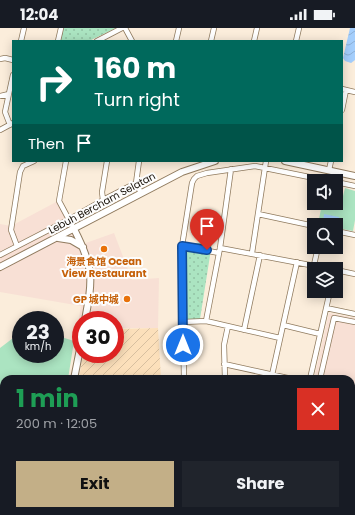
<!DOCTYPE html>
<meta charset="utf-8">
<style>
:root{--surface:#171b24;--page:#20242c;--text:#f1f3f6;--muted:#9ea1a6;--accent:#c3af87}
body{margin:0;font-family:Poppins,"Noto Sans SC",sans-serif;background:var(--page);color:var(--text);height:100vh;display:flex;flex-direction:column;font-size:15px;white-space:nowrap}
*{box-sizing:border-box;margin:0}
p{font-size:13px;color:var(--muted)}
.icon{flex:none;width:22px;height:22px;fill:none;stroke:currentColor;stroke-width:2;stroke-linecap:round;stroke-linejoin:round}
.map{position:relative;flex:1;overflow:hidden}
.details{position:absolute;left:0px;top:347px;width:355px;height:140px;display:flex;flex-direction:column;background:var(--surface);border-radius:12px 12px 0 0;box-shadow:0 2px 10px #0003}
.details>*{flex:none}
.guide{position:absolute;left:12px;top:12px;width:331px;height:122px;border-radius:0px;box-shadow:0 2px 10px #0003;background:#00695c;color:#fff;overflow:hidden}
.fabs{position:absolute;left:307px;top:146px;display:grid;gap:8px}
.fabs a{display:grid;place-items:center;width:36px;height:36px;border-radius:0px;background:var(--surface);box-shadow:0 2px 10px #0003;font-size:20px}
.speed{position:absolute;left:12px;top:283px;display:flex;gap:8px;font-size:20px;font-weight:700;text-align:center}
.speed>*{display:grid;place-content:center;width:52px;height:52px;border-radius:50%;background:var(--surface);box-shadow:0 2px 10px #0003;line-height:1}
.speed small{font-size:10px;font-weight:400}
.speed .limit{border:6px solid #d22;background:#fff;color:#111}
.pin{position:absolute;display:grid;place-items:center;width:34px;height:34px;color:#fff;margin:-41px -17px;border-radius:50% 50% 50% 0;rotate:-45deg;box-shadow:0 0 4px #0007}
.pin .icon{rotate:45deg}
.me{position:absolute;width:44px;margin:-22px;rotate:0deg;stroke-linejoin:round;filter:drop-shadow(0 0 3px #0008)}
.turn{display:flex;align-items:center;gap:14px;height:84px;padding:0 16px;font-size:18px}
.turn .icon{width:52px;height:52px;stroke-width:2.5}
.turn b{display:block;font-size:28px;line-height:34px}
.then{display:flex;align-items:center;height:38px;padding:0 16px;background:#0003;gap:8px;font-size:15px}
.round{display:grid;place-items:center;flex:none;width:42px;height:42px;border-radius:0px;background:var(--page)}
.head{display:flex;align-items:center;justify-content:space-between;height:68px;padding:0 16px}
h1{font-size:24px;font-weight:700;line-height:30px;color:#1e9e55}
.cta{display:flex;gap:8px;margin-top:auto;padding:8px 16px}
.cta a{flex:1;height:46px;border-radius:0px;background:var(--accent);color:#111;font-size:16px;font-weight:700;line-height:46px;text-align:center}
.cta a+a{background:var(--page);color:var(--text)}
.status{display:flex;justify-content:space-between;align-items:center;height:28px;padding:0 20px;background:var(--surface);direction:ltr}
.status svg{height:11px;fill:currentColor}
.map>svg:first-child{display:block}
.commercial{fill:#f8e0d5}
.industrial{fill:url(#industrial-furrows)}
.grass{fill:url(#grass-dots)}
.garden{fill:#abe4c1}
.water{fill:url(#water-waves)}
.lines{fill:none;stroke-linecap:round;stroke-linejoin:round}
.minor-casing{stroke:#907b5f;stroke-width:6}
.tertiary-casing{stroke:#907b5f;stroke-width:8}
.minor{stroke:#fff;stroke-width:4.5}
.tertiary{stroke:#fff;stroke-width:6}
.route-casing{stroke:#114b97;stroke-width:10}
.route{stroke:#1a73e8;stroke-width:7}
.food-dot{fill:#e8710a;stroke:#fdfdfd;stroke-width:1.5}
.labels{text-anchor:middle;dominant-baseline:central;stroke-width:4;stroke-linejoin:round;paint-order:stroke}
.street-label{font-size:10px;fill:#130c03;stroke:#fdfdfd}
.food-label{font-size:10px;font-weight:bold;fill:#c56008;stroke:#fdfdfd}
</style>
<div class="status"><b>12:04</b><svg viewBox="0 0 49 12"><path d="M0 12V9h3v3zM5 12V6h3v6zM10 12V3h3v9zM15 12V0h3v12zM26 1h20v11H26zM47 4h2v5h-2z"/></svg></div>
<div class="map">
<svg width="355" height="487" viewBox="0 0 355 487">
<defs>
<pattern id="industrial-furrows" width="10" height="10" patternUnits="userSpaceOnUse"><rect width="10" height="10" fill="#fce0bb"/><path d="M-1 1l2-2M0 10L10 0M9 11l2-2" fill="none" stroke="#d7bf9f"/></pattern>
<pattern id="grass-dots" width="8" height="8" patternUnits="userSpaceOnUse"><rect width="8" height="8" fill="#abe4c1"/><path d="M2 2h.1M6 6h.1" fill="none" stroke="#92c2a4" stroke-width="1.8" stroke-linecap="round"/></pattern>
<pattern id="water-waves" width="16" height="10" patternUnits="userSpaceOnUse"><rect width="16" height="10" fill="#a4cefc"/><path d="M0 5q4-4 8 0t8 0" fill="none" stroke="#8cb0d6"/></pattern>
</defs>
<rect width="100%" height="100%" fill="#fbeddb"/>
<!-- commercial -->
<path class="commercial" d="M58,173L83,216L114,205L132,252L159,250L158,300H115V292H81V296L78,295L81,278L0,264V196L11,198Z
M329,285L355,290V439L351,438V351H314Z"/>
<!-- industrial -->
<path class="industrial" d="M158,300L161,351H79L83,326H115V301Z"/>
<!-- grass -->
<path class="grass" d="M63,0H116L89,13H60Z
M186,215H212L200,291L185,293Z"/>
<!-- garden -->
<path class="garden" d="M345,160L355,163V192L353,203L336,200V197L318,196L322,176L340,180Z
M21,304V326H55V307L74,313L68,351H4V398L0,397V320Z"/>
<!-- water -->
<path class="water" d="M350,0H355V32L351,35L345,33L343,30Z
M324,186L339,189L338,198L323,194Z"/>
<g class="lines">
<!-- minor casing -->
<g class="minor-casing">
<path id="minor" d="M125,0L132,13
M21,13L24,0
M58,13L61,0
M97,13L122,0
M176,13L179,0
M211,13L214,0
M254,13L257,0
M296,13L299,0
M0,31L5,30L13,32
M342,61L355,64
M0,68L9,66
M342,82L346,62
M10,97L5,84L13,47
M0,102L13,95
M66,133L59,173L74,201
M107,133L102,164L103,172L136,155
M139,133L136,155L141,165
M329,142L331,133
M336,154L355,158
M258,186L314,198
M336,203L355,207
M17,218L11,202L20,144L23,138L34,133
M182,218L219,225
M220,220L331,241
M252,225L266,133
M0,227L68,192L103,172
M314,237L318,219
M336,242L355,246
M326,280L355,286
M206,293L220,220L231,141
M183,294L206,293L280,310
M283,297L320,306
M244,302L260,227
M224,336L292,351
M272,347L297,234
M184,351L182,218L192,155L194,151L197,148L207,145L255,138L329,153
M225,351L224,317L228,298
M310,351L330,263
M320,351L334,290L355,294
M354,385L355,380
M0,427L4,428
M0,462L4,463
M351,468L355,457
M186,483L202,487
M329,483L344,487
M6,487V483
M132,487L133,483
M173,487L174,483
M234,487L235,483"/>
</g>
<!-- tertiary casing -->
<g class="tertiary-casing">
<path id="tertiary" d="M285,133L355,148
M74,201C94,240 93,250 85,292
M58,210L71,212L83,219
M0,239L182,144L215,133
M74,351L81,316
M351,444L355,445
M48,487L49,483"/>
</g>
<!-- minor -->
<use href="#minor" class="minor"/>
<!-- tertiary -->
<use href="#tertiary" class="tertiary"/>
</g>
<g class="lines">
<!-- route casing -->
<g class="route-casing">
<path id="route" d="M183,317L182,218L207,222"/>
</g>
<!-- route -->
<use href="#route" class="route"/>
</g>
<!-- markers -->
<g class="food-dot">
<circle cx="104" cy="221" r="4"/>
<circle cx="127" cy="271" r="4"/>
</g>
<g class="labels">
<!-- street labels -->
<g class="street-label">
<text transform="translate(102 175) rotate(-28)">Lebuh Bercham Selatan</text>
</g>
<!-- food labels -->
<g class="food-label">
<text x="104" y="233">海景食馆 Ocean<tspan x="104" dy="12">View Restaurant</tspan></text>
<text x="119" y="271" text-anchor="end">GP 城中城</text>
</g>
</g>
</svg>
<div class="fabs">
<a><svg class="icon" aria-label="sound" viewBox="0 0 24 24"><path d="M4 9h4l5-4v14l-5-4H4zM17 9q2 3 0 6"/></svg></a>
<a><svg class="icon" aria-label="search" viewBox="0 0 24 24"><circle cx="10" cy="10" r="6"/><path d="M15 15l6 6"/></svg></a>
<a><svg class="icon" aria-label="layers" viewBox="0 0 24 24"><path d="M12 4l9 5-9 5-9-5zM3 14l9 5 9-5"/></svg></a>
</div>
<div class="speed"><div>23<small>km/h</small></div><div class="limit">30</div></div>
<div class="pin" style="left:207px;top:222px;background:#d93025"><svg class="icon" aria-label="arrive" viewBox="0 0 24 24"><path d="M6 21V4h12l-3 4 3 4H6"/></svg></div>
<svg class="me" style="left:183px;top:317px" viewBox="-20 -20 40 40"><circle r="17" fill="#1a73e8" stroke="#fff" stroke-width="3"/><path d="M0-11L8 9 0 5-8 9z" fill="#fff"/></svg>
<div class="guide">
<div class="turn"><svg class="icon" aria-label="right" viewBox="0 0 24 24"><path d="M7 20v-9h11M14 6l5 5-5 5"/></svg><div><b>160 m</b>Turn right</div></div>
<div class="then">Then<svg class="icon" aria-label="arrive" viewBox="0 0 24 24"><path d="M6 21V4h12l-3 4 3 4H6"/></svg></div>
</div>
<section class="details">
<div class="head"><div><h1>1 min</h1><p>200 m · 12:05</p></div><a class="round" style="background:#d93025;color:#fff"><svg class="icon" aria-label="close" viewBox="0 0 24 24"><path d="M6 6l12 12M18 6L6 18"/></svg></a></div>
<div class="cta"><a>Exit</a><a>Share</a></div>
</section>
</div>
